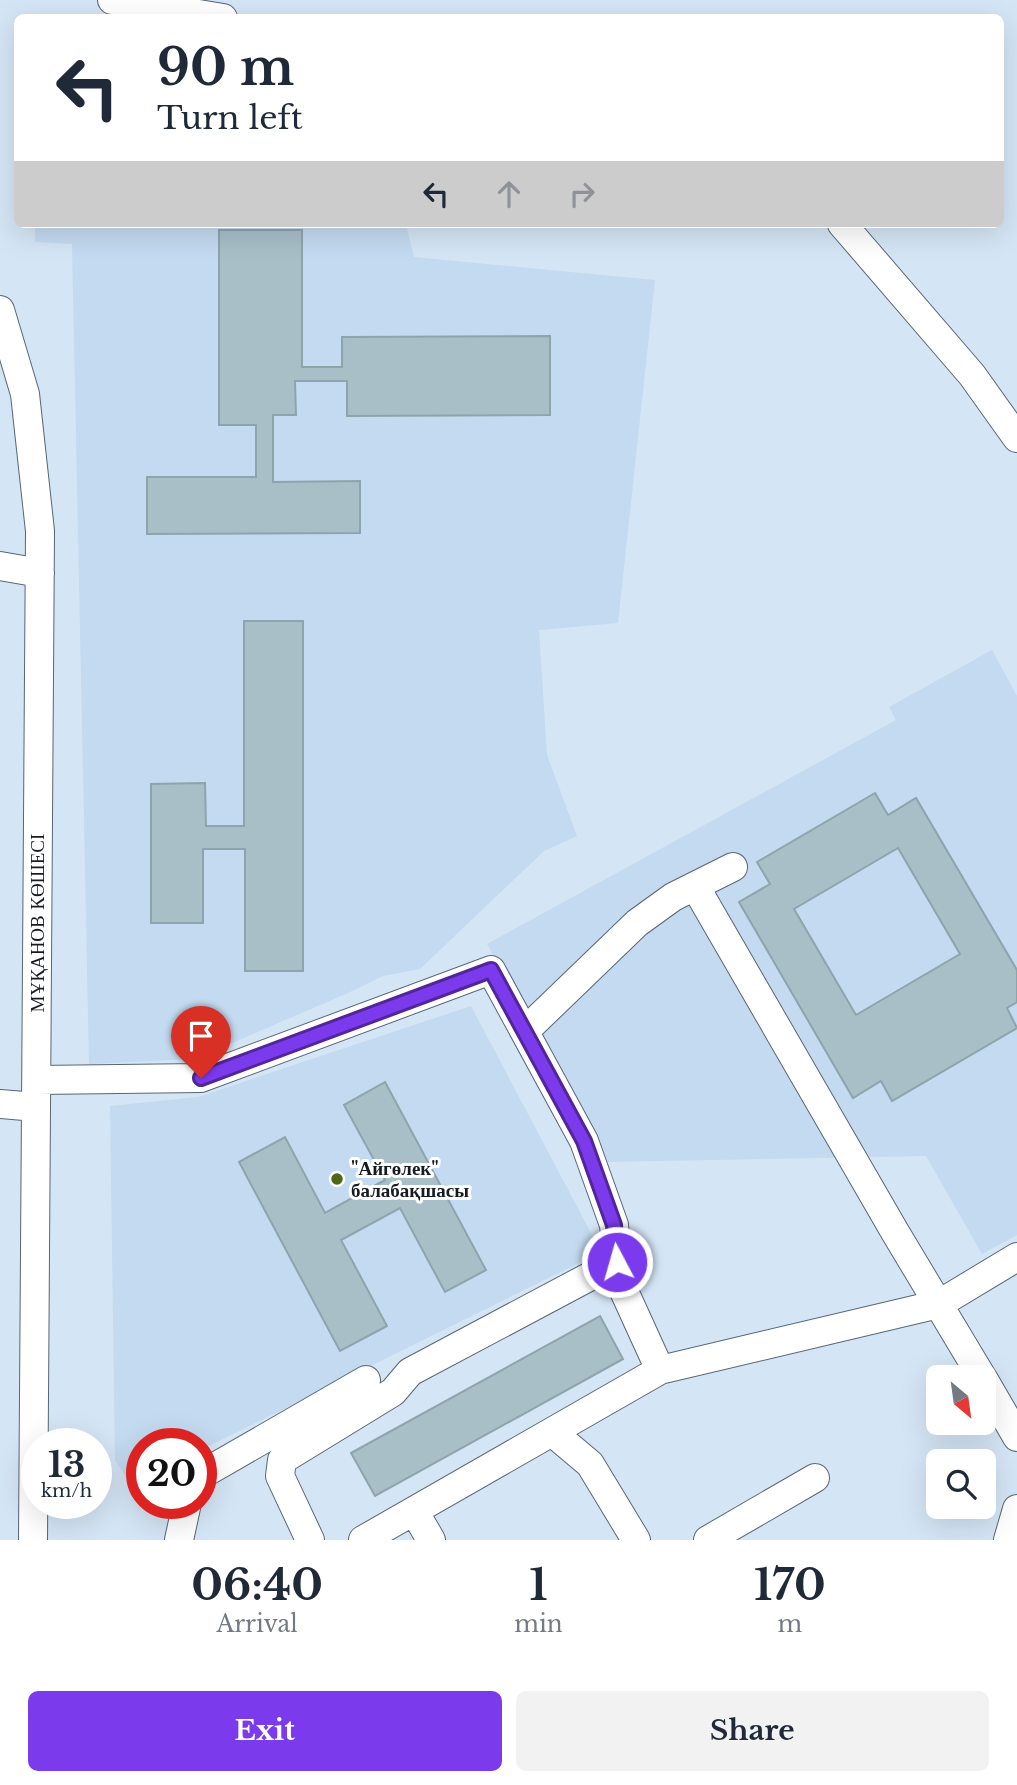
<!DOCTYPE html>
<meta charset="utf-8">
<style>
:root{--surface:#fff;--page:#f2f2f3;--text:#1f2937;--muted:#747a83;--accent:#7c3aed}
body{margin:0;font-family:"Libre Baskerville",serif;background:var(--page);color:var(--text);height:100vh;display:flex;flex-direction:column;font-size:26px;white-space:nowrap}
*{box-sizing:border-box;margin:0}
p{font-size:23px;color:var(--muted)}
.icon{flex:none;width:38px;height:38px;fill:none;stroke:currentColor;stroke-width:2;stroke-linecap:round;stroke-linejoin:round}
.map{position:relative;height:1540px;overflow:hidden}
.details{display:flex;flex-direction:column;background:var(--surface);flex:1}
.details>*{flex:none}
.guide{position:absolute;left:14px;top:14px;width:990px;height:214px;border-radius:10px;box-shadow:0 7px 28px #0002;background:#fff;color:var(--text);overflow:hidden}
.needle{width:46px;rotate:151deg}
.tools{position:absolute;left:926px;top:1365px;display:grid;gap:14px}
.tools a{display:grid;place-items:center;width:70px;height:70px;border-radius:10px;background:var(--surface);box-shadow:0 7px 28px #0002;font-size:35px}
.speed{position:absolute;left:21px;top:1428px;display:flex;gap:14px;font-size:35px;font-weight:700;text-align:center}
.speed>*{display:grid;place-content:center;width:91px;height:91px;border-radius:50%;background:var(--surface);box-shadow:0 7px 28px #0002;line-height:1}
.speed small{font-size:18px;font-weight:400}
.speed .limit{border:10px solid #d22;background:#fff;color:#111}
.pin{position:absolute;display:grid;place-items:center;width:60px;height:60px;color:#fff;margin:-72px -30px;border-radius:50% 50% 50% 0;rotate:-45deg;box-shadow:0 0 7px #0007}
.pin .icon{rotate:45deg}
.me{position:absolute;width:77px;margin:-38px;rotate:354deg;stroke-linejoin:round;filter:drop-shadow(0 0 5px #0008)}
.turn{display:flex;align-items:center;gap:24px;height:147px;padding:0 28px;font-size:32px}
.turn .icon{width:91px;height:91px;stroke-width:2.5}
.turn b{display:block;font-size:49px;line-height:60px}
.lanes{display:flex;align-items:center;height:66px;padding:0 28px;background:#0003;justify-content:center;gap:35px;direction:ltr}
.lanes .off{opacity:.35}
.eta{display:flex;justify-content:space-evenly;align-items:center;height:119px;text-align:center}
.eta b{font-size:42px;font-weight:700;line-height:49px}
.action{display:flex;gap:14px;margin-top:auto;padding:14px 28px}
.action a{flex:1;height:80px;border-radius:10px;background:var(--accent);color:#fff;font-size:28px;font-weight:700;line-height:80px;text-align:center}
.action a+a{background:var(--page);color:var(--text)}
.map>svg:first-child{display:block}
.built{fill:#c4daf0}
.building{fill:#a8bfc8;stroke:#8ea4ad;stroke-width:2;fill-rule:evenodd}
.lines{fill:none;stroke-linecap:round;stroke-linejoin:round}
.minor-casing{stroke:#586675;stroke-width:30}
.minor{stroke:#fff;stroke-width:28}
.route-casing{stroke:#51269a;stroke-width:18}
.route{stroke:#7c3aed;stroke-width:12}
.poi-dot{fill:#4e6716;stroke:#fff;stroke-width:2.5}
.labels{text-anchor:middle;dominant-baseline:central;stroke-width:6;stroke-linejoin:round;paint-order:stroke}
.street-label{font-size:19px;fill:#151b20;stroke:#fff}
.poi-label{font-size:19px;font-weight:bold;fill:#151b20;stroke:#fff;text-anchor:start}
</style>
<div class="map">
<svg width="1017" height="1540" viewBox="0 0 1017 1540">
<rect width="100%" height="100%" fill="#d4e5f5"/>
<!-- built -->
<path class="built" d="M35,224H406L414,257L655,280L618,623L539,630L547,755L577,836L544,851L420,969L383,976L348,993L195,1059L89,1064L72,244L35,242Z
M992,650L1017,696V1235L982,1254L926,1156L607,1162L487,944L896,720L889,707Z
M471,1006L601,1252L201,1450V1444H142V1480L131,1485L115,1460L110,1106L198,1097Z"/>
<!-- building -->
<path class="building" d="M219,230H302V367H342V337L550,336V415L347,416V381H295L296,415H273V482L360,481V533L147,534V477H256V425H219Z
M244,621H303V971H245V849H203V923H151V784L205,783L206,826H244Z
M875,793L888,815L916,798L1017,970V1002L1007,1008L1017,1028L892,1101L881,1081L853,1098L739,902L770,884L757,862ZM898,848L960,954L856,1015L794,909Z
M385,1082L486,1270L445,1292L400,1208L341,1240L387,1326L340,1351L239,1162L285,1137L325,1213L385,1180L344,1105Z
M600,1316L623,1359L375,1496L351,1453Z"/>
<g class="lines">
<!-- minor casing -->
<g class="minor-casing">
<path id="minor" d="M112,0L223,18
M842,224L972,375L1017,438
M0,310L25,394L40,531L33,1540
M0,566L40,573
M695,886L895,1232L982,1377
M525,1031L637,923L673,897L733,867
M37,1080L201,1078L491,970L584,1141L614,1225L619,1280L660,1370L363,1540
M0,1104L36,1107
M660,1370L939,1304L1017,1257
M984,1380L1017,1437
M552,1432L590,1464L636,1540
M201,1475L366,1380
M414,1511L431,1540
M179,1540L187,1503
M310,1540L280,1476L282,1460L393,1392L410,1372L617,1262
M708,1540L815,1478
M1008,1540L1017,1509"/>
</g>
<!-- minor -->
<use href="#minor" class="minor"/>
</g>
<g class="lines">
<!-- route casing -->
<g class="route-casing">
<path id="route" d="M201,1078L491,970L584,1141L614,1225L617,1262"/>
</g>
<!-- route -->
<use href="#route" class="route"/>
</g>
<!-- markers -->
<circle class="poi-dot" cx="337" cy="1179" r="7"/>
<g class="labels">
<!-- street labels -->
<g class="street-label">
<text transform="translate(37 923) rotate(-90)">МҰҚАНОВ КӨШЕСІ</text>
</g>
<!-- poi labels -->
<g class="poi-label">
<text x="351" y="1168">"Айгөлек"<tspan x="351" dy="22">балабақшасы</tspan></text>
</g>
</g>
</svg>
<div class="tools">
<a><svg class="needle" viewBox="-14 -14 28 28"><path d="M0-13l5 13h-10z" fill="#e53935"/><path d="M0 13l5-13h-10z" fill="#747a83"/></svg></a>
<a><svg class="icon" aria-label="search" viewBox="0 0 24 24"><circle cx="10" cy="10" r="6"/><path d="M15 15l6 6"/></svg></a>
</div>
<div class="speed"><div>13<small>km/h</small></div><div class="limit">20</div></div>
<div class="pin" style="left:201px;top:1078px;background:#d93025"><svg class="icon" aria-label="arrive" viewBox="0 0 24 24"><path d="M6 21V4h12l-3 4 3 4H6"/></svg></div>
<svg class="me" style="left:617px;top:1262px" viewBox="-20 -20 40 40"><circle r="17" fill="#7c3aed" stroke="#fff" stroke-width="3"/><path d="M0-11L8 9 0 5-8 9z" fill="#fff"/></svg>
<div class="guide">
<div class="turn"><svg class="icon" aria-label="left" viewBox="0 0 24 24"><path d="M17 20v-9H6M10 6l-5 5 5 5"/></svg><div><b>90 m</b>Turn left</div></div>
<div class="lanes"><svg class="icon" aria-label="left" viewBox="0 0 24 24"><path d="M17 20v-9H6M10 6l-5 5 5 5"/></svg><svg class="icon off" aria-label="ahead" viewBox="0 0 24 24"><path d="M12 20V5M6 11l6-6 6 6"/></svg><svg class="icon off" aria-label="right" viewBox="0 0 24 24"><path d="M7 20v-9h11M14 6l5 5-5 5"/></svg></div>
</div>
</div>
<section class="details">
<div class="eta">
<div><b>06:40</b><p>Arrival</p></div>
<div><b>1</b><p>min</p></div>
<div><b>170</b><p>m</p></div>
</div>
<div class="action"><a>Exit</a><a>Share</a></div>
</section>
